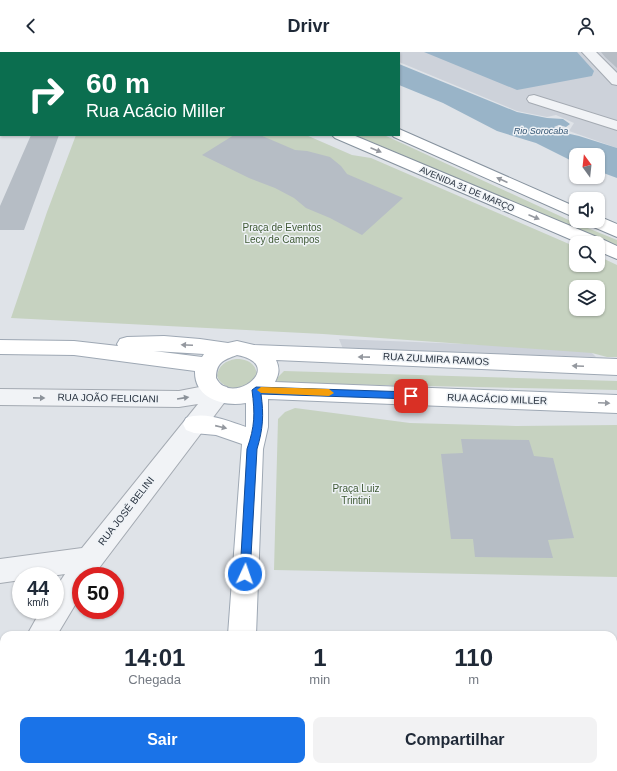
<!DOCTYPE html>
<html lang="pt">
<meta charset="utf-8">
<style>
:root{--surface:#fff;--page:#f2f2f3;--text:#1f2937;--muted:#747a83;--accent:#1a73e8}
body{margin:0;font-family:Arial,sans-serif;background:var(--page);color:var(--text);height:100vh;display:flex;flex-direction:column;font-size:15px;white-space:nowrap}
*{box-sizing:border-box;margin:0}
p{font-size:13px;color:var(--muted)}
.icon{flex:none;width:22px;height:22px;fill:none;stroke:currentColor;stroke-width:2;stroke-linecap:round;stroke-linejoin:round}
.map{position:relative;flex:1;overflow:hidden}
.details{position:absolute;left:0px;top:579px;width:617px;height:140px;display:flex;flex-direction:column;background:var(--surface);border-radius:12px 12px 0 0;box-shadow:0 1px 3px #0004}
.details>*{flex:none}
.banner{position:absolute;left:0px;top:0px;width:400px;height:84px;box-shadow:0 1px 3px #0004;background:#0b6e4f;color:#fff;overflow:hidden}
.needle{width:26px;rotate:345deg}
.buttons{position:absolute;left:569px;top:96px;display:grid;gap:8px}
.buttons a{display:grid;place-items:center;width:36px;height:36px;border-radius:8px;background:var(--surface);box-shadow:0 1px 3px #0004;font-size:20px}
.speed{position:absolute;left:12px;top:515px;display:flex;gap:8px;font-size:20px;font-weight:700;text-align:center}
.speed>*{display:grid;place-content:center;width:52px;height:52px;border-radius:50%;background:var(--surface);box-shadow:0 1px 3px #0004;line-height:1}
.speed small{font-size:10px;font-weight:400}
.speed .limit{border:6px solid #d22;background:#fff;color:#111}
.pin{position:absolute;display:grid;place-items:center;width:34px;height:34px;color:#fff;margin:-17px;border-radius:8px;box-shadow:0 2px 6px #0006}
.me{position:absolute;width:44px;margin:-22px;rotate:3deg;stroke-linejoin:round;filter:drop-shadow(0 0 3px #0008)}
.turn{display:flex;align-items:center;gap:14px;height:84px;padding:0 20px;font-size:18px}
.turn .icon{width:52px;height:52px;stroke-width:2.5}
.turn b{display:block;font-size:28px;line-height:34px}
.eta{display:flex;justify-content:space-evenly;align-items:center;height:68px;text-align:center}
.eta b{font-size:24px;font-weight:800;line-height:28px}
.primary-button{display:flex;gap:8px;margin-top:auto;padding:8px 20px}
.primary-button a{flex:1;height:46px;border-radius:8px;background:var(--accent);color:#fff;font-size:16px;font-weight:800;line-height:46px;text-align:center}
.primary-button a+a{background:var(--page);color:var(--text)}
header{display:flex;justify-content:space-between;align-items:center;height:52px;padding:0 20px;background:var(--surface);font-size:18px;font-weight:800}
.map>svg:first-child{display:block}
.built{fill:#cdd2da}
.green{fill:#c6d2c0;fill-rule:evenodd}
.water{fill:#99b4c8}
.building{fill:#b6bdc5}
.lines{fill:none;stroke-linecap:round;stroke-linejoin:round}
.minor-casing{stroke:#a4aab2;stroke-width:2}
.major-casing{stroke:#9ea8b4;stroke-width:2}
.highway-casing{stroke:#86929e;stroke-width:2}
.minor{fill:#f1f3f6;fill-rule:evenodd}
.major{fill:#fff;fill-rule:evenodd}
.highway{fill:#fff;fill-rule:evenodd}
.oneway{fill:#94989f}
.oneway2{fill:#8c929a}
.route{fill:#1a73e8;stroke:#114b97}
.slow{fill:#f59e0b}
.labels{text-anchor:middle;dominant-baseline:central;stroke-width:3;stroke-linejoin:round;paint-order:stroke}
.far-water-label{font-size:9px;font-style:italic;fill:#325472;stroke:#eef2f6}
.far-street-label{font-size:9px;fill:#28323f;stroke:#eef2f6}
.park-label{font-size:10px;fill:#3f5a35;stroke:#eef2f6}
.street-label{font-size:10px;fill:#28323f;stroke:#eef2f6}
</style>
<header><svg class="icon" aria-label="back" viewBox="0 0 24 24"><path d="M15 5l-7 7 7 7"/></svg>Drivr<svg class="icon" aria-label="person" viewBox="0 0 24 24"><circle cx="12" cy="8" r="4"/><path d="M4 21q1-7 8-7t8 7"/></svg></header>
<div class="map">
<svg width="617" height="719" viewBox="0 0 617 719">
<rect width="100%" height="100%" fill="#dfe3e8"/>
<!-- built -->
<path class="built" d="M376,0H617V96L569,79L574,71L556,63L547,65L517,59L399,10V1Z
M339,287L588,297L596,305L343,297Z"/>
<!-- green -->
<path class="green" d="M76,83H306L352,103L371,106L576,195V213H598V204L617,213V305H607L592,301L323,282L11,266L47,160ZM576,235H598V257H576Z
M355,83H384L573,170L617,188V194Z
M236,307C246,307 255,310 257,322C251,339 224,342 217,324C219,313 225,309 236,307Z
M284,319L617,329V338L284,331L274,329Z
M295,356L410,371L516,374L617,373V525L274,518L278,367L285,360Z"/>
<!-- water -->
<path class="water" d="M424,0H577L594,19L592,24L517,38Z
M399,12L517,60L547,66L563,67L570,72L566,75L559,73L554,75L561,80L579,84L617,96V126L598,119V103H576V111L536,91L497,79L443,51L399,33Z"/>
<!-- building -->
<path class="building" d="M601,0H617V16L605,5Z
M31,83H59L24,178H0V154Z
M234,83H260L295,98L307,99L330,105L341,114L347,122L403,146L362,183L330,166L306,156L294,146L275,136L249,126L202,103Z
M461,387L529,388L534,404L553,406L574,486L548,488L553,506L475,505L473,487H451L441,402L463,401Z"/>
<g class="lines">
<!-- minor casing -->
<g class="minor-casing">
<path id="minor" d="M47,0H61L62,1H48Z
M582,0H596L617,21V33L612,32Z
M534,43L617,69V78L529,50L527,47L529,44Z
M215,332L227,335L230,341L227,347L93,524H81V543L57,583H27L41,558H55V537L65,522L51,524H21V528L0,531V507L82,496L198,352L179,355L0,353V337L179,339Z
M4,628V661L0,663V629Z"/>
</g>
<!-- major casing -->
<g class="major-casing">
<path id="major" d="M69,0H86L68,1Z
M0,28H1V36H0Z
M164,284L200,287L228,291L237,289L254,293L617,307V323L276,308C280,317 279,322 275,330L617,343V361L268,347V375L263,397L256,583H228L242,392L216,383L194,381L186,378L183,372L186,366C206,359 227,369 246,375V351C224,355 194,347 195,319L74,303L0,302V288L74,289L118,294L117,292L120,287L127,285ZM154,299L204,302L202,305ZM237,303C288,313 231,356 216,326C216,311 223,308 237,303Z
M219,715H249V719H219Z"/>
</g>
<!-- highway casing -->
<g class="highway-casing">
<path id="highway" d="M153,0H167L168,1H154Z
M236,0H250L235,1Z
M399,77L576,155V166L394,85L392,83H399Z
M332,83H353L604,188L617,194V207L598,199V191H579L335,86Z
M598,164L617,172V185L589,173L586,169H598Z"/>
</g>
<!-- minor -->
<use href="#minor" class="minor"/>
<!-- major -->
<use href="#major" class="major"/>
<!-- highway -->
<use href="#highway" class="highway"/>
</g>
<!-- one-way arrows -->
<defs><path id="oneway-solid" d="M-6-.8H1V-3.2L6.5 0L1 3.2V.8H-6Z"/></defs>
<g class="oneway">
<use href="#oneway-solid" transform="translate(376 98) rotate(23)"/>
<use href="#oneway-solid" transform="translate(502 128) rotate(-156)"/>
<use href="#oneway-solid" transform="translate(534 165) rotate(23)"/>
<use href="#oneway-solid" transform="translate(187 293) rotate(-177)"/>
<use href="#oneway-solid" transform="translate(364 305) rotate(-179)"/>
<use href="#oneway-solid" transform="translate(578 314) rotate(-177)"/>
<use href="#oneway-solid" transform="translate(604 351) rotate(2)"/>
<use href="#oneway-solid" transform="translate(221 375) rotate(13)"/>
</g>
<g class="oneway2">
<use href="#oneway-solid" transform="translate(39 346) rotate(1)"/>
<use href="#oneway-solid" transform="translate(183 346) rotate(-9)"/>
</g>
<!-- route -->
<path class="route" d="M256,335L411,340L415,344L411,347L261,342C264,363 263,377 257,397L250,522L249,526L245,527L241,526L240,522L247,397C255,374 255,362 252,338Z"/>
<!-- slow -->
<path class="slow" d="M261,335L329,337L334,341L329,344L261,341L257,338Z"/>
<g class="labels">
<!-- far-water labels -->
<g class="far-water-label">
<text x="541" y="79">Rio Sorocaba</text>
</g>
<!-- far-street labels -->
<g class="far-street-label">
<text transform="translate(467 137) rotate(23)">AVENIDA 31 DE MARÇO</text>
</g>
<!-- park labels -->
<g class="park-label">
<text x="282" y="175">Praça de Eventos<tspan x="282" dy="12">Lecy de Campos</tspan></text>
<text x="356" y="436">Praça Luiz<tspan x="356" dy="12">Trintini</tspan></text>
</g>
<!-- street labels -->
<g class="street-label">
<text transform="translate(436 307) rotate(3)">RUA ZULMIRA RAMOS</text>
<text transform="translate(108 346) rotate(1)">RUA JOÃO FELICIANI</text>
<text transform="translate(497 347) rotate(2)">RUA ACÁCIO MILLER</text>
<text transform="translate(126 459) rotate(-52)">RUA JOSÉ BELINI</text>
</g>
</g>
</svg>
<div class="buttons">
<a><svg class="needle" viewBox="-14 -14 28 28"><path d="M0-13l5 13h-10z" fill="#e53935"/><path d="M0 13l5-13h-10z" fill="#747a83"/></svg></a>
<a><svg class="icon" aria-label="sound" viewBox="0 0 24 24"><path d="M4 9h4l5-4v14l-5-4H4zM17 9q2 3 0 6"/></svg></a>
<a><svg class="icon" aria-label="search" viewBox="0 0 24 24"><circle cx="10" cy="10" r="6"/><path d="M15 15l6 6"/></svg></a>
<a><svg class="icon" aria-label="layers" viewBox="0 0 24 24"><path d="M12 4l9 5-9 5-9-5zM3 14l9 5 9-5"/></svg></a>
</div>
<div class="speed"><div>44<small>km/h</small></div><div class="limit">50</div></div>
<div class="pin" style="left:411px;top:344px;background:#d93025"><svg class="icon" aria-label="arrive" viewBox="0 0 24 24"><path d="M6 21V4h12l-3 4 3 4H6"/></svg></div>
<svg class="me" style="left:245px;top:522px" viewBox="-20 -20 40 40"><circle r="17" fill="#1a73e8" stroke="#fff" stroke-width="3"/><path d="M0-11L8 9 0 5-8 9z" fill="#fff"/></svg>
<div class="banner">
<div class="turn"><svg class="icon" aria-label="right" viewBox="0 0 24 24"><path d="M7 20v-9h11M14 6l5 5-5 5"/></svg><div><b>60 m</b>Rua Acácio Miller</div></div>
</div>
<section class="details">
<div class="eta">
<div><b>14:01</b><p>Chegada</p></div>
<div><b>1</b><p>min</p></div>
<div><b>110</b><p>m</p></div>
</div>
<div class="primary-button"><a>Sair</a><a>Compartilhar</a></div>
</section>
</div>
